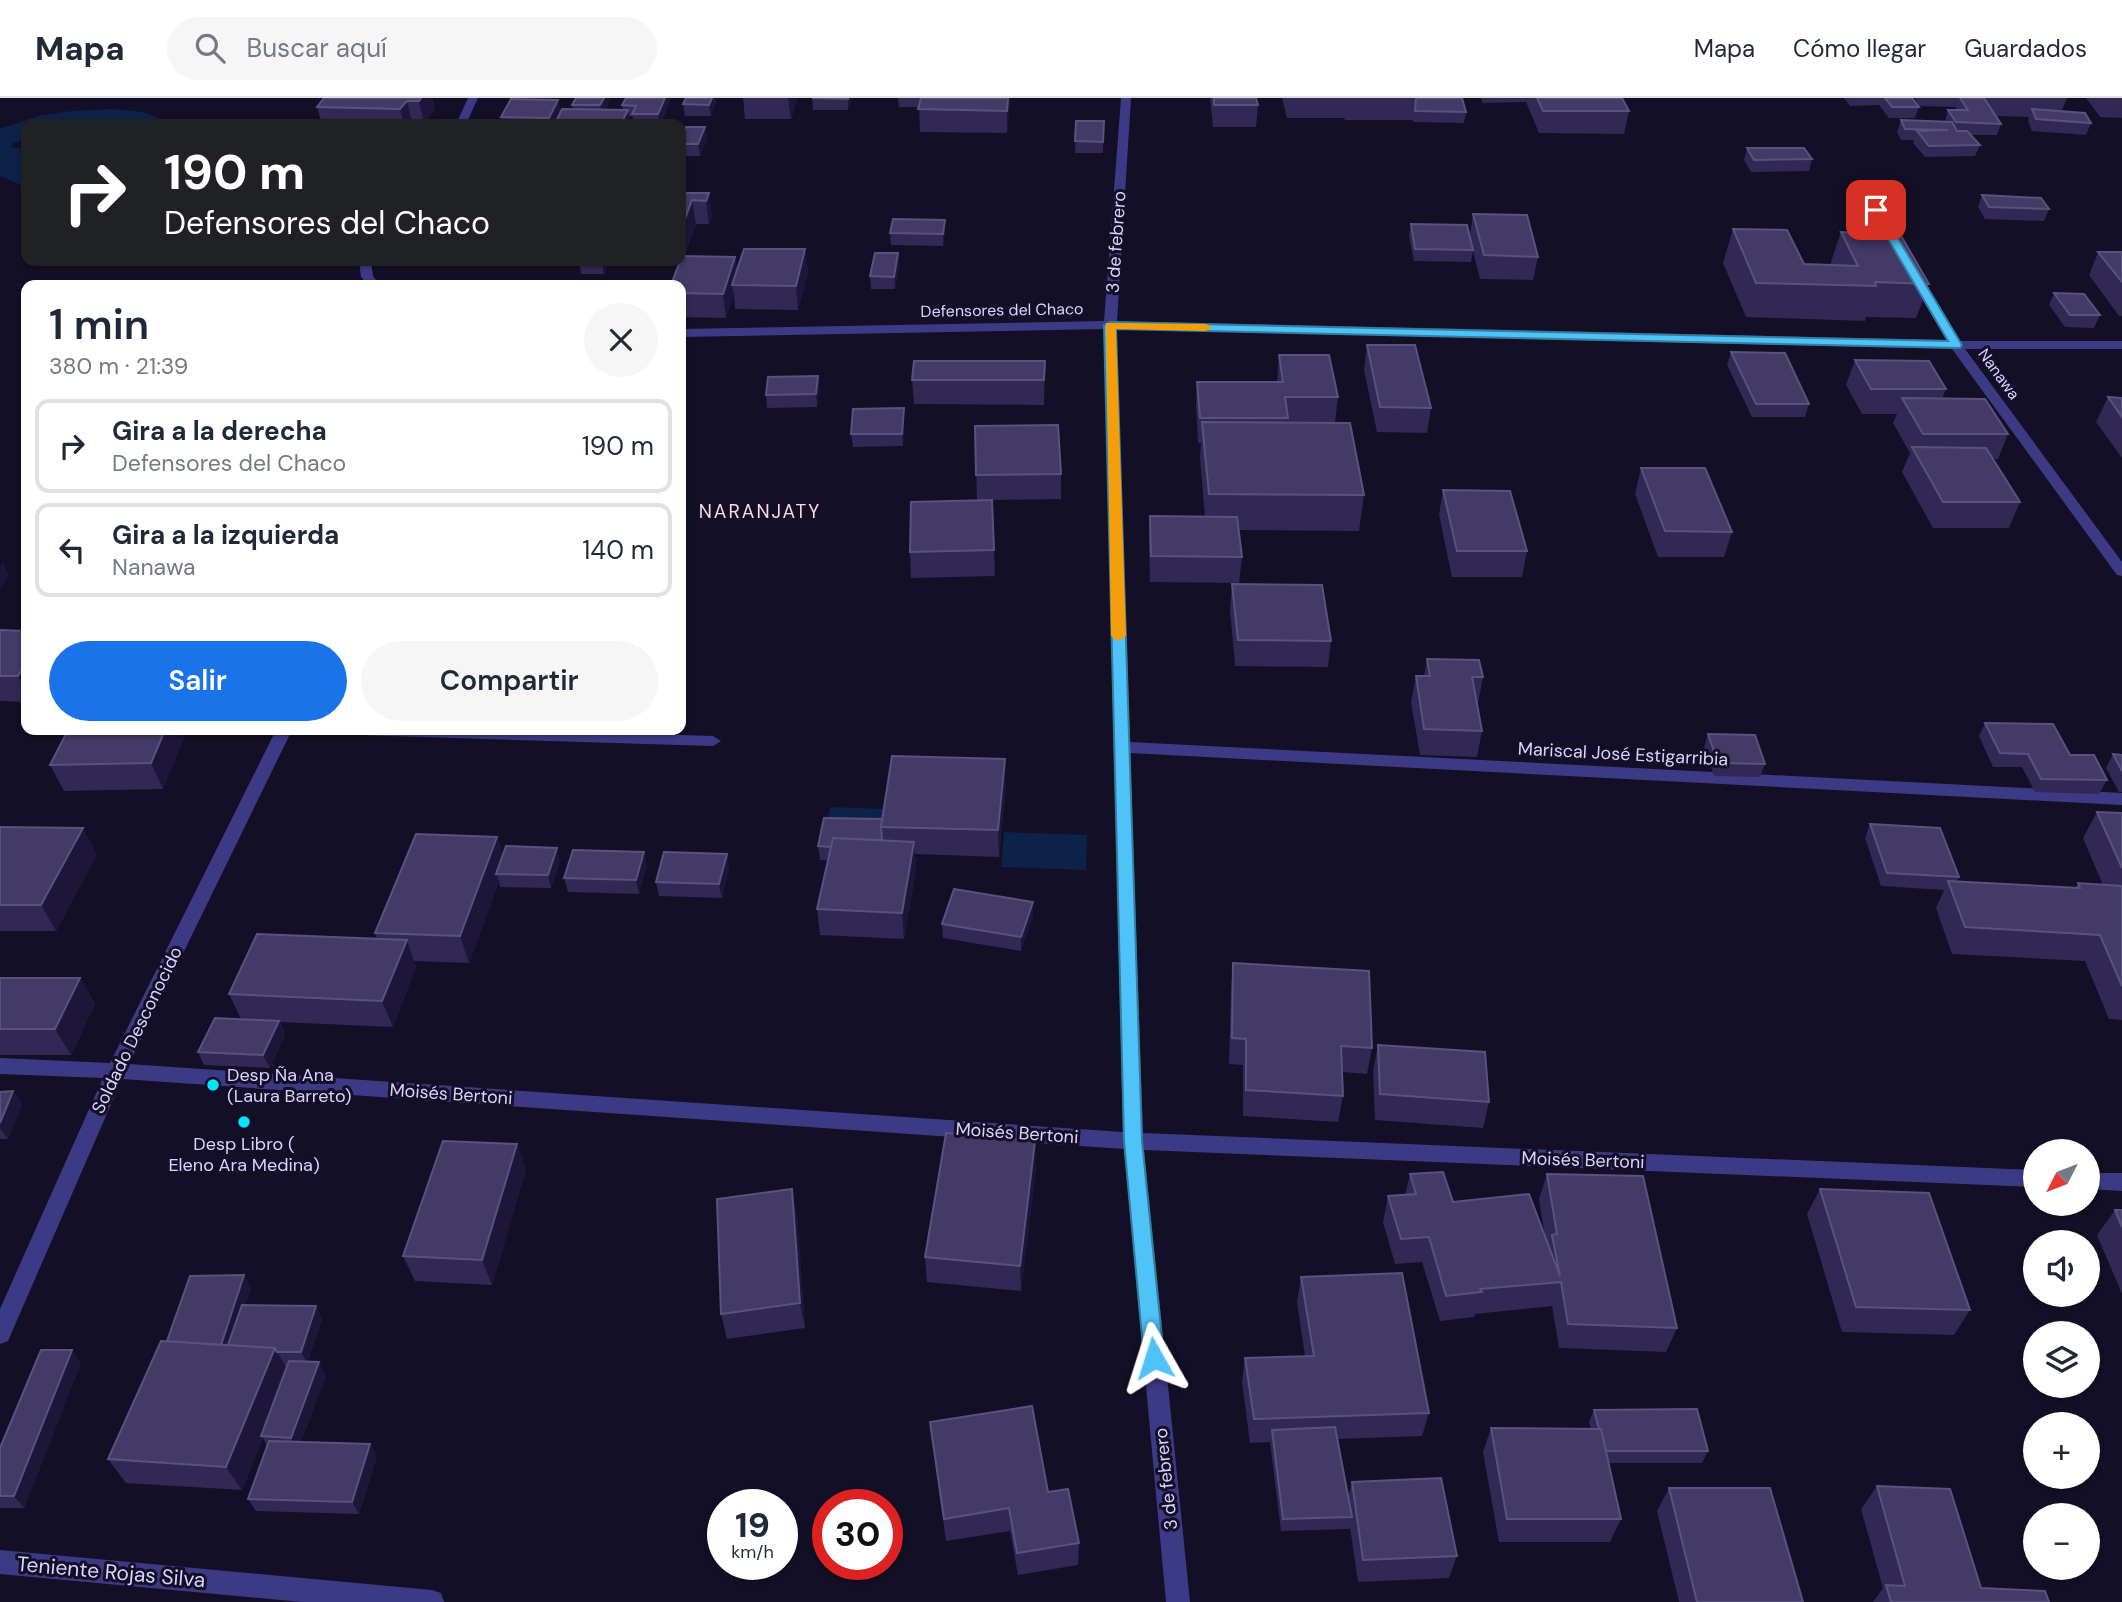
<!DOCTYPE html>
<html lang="es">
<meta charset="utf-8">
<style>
:root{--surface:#fff;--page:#f6f6f7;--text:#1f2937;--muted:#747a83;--line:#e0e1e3;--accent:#1a73e8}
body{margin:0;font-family:"DM Sans",sans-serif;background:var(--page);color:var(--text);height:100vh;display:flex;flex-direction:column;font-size:26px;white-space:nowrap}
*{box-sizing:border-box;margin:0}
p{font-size:23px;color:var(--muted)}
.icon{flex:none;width:38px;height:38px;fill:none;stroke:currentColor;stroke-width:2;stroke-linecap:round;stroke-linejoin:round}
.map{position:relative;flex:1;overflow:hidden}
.sheet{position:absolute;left:21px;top:182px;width:665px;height:455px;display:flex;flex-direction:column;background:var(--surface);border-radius:14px;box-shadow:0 2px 5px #0004}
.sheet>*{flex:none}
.guide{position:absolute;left:21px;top:21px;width:665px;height:147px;border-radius:14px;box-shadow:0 2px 5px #0004;background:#202124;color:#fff;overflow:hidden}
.needle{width:46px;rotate:228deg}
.buttons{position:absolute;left:2023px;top:1041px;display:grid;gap:14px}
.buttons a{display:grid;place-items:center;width:77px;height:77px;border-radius:50%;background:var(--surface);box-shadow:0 2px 5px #0004;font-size:35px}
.speed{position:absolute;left:707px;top:1391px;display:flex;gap:14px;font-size:35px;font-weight:700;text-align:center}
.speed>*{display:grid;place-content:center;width:91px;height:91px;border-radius:50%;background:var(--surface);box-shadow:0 2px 5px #0004;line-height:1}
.speed small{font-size:18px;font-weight:400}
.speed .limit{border:10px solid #d22;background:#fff;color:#111}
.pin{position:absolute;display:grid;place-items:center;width:60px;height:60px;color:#fff;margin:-30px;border-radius:14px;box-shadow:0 4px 10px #0006}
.me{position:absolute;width:77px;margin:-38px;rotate:354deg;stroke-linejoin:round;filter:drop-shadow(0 0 5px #0008)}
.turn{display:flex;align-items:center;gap:24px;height:147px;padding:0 28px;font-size:32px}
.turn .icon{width:91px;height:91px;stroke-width:2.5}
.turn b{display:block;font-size:49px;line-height:60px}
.round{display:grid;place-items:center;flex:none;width:74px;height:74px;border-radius:37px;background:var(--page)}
.summary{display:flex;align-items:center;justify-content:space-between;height:119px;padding:0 28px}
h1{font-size:42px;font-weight:600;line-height:52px}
.cta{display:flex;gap:14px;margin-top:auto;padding:14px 28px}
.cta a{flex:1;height:80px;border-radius:42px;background:var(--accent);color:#fff;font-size:28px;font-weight:600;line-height:80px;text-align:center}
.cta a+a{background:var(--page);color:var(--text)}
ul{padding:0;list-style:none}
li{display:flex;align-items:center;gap:21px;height:94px;margin:0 14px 10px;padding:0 14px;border:4px solid var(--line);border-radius:14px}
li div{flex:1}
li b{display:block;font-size:26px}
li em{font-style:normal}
header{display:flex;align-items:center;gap:42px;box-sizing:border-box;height:98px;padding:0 35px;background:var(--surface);border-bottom:2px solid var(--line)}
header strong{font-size:33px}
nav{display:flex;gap:38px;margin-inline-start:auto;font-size:24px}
.search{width:490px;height:63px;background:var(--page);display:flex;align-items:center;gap:18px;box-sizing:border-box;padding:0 24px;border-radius:38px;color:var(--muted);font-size:26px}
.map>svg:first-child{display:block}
.water{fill:#0c2248}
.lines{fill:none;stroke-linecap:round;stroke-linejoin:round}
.service{fill:#3d3a85;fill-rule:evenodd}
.minor{fill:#3d3a85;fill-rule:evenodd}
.wall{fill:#312854}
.shaded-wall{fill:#1d163a}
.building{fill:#433a66;stroke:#5a527e;stroke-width:2}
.route{fill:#4fc3f7;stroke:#337fa1;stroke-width:2}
.slow{fill:#f59e0b}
.poi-dot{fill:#00e5ff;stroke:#130f26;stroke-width:2.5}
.labels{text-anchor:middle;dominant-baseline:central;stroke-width:6;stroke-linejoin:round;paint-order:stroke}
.far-street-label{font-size:16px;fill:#d9d4ff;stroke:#130f26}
.street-label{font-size:18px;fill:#d9d4ff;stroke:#130f26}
.poi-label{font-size:18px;fill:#d9d4ff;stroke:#130f26;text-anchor:start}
.neighbourhood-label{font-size:19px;letter-spacing:2px;fill:#ffd6f0;stroke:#130f26}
.near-street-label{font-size:21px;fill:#d9d4ff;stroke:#130f26}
</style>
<header>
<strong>Mapa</strong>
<div class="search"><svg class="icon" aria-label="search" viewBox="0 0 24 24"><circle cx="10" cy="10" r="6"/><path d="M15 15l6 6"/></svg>Buscar aquí</div>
<nav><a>Mapa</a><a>Cómo llegar</a><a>Guardados</a></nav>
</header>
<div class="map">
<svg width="2122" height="1504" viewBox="0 0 2122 1504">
<rect width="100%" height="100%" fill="#130f26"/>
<!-- water -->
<path class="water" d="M113,11L143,14L165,23L164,26H26V41L13,45L11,49L26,52V89L0,78V31L38,18L72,13Z
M830,709L888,711L884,734L825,731Z
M1004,734L1087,737L1086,772L1001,769Z"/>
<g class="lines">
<!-- service -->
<path class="service" d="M351,632H526L713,638L721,643L713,648L359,637Z"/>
<!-- minor -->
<path class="minor" d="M468,0H478L466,26H456Z
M1121,0H1131L1117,223L1947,242L1857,89L1863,86L1869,89L1960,243H2122V251H1965L2122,464V478L2117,477L1952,251L1116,231L1130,644L2122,695V707L1130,655L1143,1035L2035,1072V1089L1144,1052L1190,1504H1166L1124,1051L122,981L11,1236L8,1243L0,1246V1211L103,980L0,976V960L110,965L276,632H292L129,966L1123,1034L1104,231L681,239V231L1104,223Z
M359,163H371L373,178L380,187H368L361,179Z
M2088,1075H2122V1093L2088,1091Z
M0,1452L432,1492L441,1495L444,1504H302L0,1476Z"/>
</g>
<!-- wall -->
<path class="wall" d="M324,0H432L435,11L424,25H412L411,26H322L317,9Z
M576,0H610L606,12H623L622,7L671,0L660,26H634L633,19L573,11L572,7Z
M743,0H797L791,21H745Z
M812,0H852L848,12H813Z
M898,0H1010L1007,35L920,34L919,9H899Z
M1210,0H1256L1258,7L1256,29H1213Z
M1282,0H1462L1466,14L1464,25L1413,24V22H1345L1344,20H1287Z
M1481,0H1622L1629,13L1624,36L1539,35L1526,4L1483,5Z
M1844,0H1912L1919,9L1915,20H1889L1879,7L1850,8Z
M1915,0H2067L2062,12L2054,13L2091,25L2086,37L2032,33L2028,23L2029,19L1996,18L1991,10H1990L2001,26L1997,37H1971L1980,47L1975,58L1925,59L1913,45L1914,42H1901L1897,34L1901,22L1945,24L1948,12H1957L1955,9L1919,8Z
M2086,0H2122V20L2100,19Z
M558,2L560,13L554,26H502L501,19Z
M716,3L711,18H685L683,6Z
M1076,23H1104L1103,55H1075Z
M705,29L707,41L700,58H681V42Z
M1747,50L1812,61L1809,73L1751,74L1744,62Z
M681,95H709L712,119L709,126H696L686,153H681Z
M1982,97L2049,111L2044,123L1985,121L1978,109Z
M1473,116L1538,159L1533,182L1480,181L1473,153L1471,164L1414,163L1409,138L1411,126L1470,138Z
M945,122V134L943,148L891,147L890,135Z
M1733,131L1804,166L1830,167L1841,134L1929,186L1916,220L1866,219L1865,223L1746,219L1723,165Z
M805,151L808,175L798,212L735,211L734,197L726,220L681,219V187L735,159L737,172Z
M2098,154H2122V218H2119L2089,177Z
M898,155L899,167L895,191H871L870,178Z
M579,163H610L604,176H581Z
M2054,195L2100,217L2094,230L2065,229L2049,207Z
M1367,247L1431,310L1427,335L1377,334L1364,272Z
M1731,254L1809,306L1805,319H1752L1727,267Z
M1279,257L1338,299L1335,324L1364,397L1359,433L1239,432L1242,459L1239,485L1150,484L1149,444L1150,418L1205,419L1200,360L1201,345H1198L1196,308L1197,284H1277Z
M1855,262L1946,291L1942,301L2008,336L1998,361H1993L2020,404L2009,430H1933L1902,374L1910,355L1893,325L1897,316H1862L1846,287Z
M1045,263L1044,307L914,306L912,282Z
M818,278L819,290L817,309L767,310L766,297Z
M2108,299L2122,300V360L2096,324Z
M904,310V322L903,348L853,349L851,336Z
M975,328L1061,376V401L992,402L995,478L911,480L910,454L977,402Z
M1641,370L1732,434L1724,459H1658L1635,396Z
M1443,392L1527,453L1522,479H1452L1439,417Z
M1232,486L1331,543L1328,569L1235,568L1230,512Z
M0,532L26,533V604L0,603Z
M1427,561L1483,579L1478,605H1477L1482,633L1477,659L1420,657L1411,604L1416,578H1424Z
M1985,625L2070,657L2107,682L2099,696L2035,694L2022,669H1993L1979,638Z
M68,632H180L184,640L163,691L64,693L50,667Z
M1708,636L1765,666L1760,679L1714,678L1704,649Z
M2113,656L2122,657V694H2119L2106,670Z
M1006,687L999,759L915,756L916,771L904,841L820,837L817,811L828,762H820L818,748L882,721Z
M2097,714L2122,715V922L2109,921L2085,863L1952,856L1936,810L1944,792L1881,788L1865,740L1870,726L1959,779L1956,784L2075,790L2078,785L2103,787L2083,740Z
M0,729L97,756L56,833H0Z
M497,739L503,757L560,763L551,790L500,789L499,783L469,865L414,863L416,869L393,929L280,924L285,937L270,970L204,967L198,954L241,921L229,896L377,841L375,835Z
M727,756L729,770L722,800L659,798L656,784Z
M647,767L639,796L568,794L564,780Z
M1033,804V817L1021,853L943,840L942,826Z
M1233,865L1372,950L1367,976L1342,974L1343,998L1338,1024L1243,1018V967L1229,966L1231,891Z
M0,880H80L95,906L71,957H0Z
M1378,947L1489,1004L1483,1030L1375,1022L1373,973Z
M13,993L22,1006L8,1041H0V994Z
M517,1046L526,1072L492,1187L415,1183L403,1158Z
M1036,1069L1021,1193L927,1184L925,1159Z
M1410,1076L1453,1104L1545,1139L1539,1101L1547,1076L1677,1230L1666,1254L1559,1250L1552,1208L1475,1216L1474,1219L1440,1223L1422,1164L1395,1166L1383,1124L1388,1098L1405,1097Z
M1820,1091L1970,1212L1954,1237L1842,1234L1807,1116Z
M2115,1112H2122V1196L2097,1137Z
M797,1117L805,1230L727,1241L721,1216Z
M244,1177L251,1190L245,1208H316L322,1221L308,1264L326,1277L301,1344L370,1346L377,1358L359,1416L256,1413L248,1401L267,1348L263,1340L242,1392L126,1385L108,1361L167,1243Z
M1301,1179L1429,1315L1422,1338L1338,1341L1348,1399L1352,1384L1457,1458L1449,1480L1358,1484L1350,1429L1349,1431L1281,1433L1270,1344L1250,1345L1242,1284L1245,1260L1305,1258L1297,1204Z
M81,1265L24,1410H0V1350Z
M1594,1312L1708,1353L1702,1365H1608L1621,1421L1610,1444H1499L1483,1354L1491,1330L1591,1331L1589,1324Z
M930,1324L1048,1394L1079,1445L1078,1467L1018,1477L1010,1433L946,1443Z
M1877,1388L1981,1490L2049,1504H1873L1883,1490L1861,1411Z
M1669,1390L1803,1504H1679L1657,1413Z"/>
<!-- shaded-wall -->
<path class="shaded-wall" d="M421,0H432L435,11L424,25L419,3Z
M604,0H610V1L602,19L600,7Z
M665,0H671L659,26L658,16Z
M712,0H716V3L711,18L709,7Z
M788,0H797L791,21Z
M848,0H852L848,12Z
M1008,0H1010V6L1007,35V13Z
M558,2L560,13L554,26H550L549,20Z
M407,3L412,25L411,26H404L400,11Z
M628,12L630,26H621Z
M705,29L707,41L700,58L698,46Z
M709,95L712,119L709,126L706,103Z
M692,102L696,126L686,153L682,129Z
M945,122V134L943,148V136Z
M805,151L808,175L798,212L796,188Z
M898,155L899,167L895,191L894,179Z
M735,159L738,183L732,187L734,197L726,220L723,196Z
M602,163H610L604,176L602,164Z
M818,278L819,290L817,309L816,296Z
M904,310V322L903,348L902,336Z
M3,464L9,477L0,490V468Z
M26,566V595L18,578Z
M165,632H180L184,640L163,691L151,665Z
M1005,661L1006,687L999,759L998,732Z
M83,730L97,756L56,833L41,807Z
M497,739L505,765L496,776L499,783L469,865L460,838Z
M914,744L916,771L904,841L902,815Z
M557,750L560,763L551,790L548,777Z
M644,754L647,767L639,796L636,782Z
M727,756L729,770L722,800L719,786Z
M1033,804V817L1021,853V839Z
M407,842L416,869L393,929L382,903Z
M80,880L95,906L71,957L55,931Z
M279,923L285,937L270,970L263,957Z
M13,993L22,1006L8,1041L0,1030V1025Z
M1035,1043L1036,1069L1021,1193L1020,1168Z
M517,1046L526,1072L492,1187L482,1162Z
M792,1091L797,1117L805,1230L800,1205Z
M244,1177L251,1190L230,1253L219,1252Z
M316,1208L322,1221L308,1266L301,1254Z
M275,1250L289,1274L261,1338L263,1340L242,1392L226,1369Z
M72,1252L81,1265L24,1410L14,1398Z
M319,1264L326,1277L298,1352L291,1340Z
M370,1346L377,1358L359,1416L352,1404Z"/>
<!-- building -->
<path class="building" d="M324,0H421L419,3H407L400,11L317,9Z
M576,0H604L600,7H572Z
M626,0H665L658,16H632L636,8L622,7Z
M686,0H712L709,7L683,6Z
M812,0H848V1Z
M921,0H1008L1007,13L918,11Z
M1214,0H1256L1258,7H1214Z
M1416,0H1462L1466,14L1415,13Z
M1537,0H1622L1629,13H1543Z
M1885,0H1912L1919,9H1892Z
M1960,0H1984L2001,26L1956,24L1948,12H1968Z
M511,1L558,2L549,20L501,19Z
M562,11L628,12L621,26H555Z
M2032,11L2085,15L2091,25L2036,21Z
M1901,22L1952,24L1957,33H1967L1980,47L1929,48L1917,33L1948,32L1905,31Z
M1076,23H1104L1103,44L1075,43Z
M686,29H705L698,46H681V42Z
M1747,50H1804L1812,61L1754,62Z
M681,95H709L706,103L692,102L682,129H681Z
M1982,97L2041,100L2049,111L1989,109Z
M1473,116L1527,117L1538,159L1484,157Z
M893,121L945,122L943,136L890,135Z
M1411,126L1467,127L1473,152L1415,151Z
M1733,131L1787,132L1804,166L1858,168L1841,134L1900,136L1929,186L1875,184L1876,188L1756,185Z
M744,151H805L796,188L732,187Z
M2098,154H2122V184Z
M875,155H898L894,179L870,178Z
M681,158L735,159L723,196L681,195V187H671L680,163H681Z
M579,163H602V164Z
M2054,195L2084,196L2100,217H2070Z
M1367,247H1415L1431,310L1380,309Z
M1731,254L1785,255L1809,306H1756Z
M1279,257H1329L1338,299H1285L1288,320H1200L1197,284H1283Z
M1855,262L1929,263L1946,291H1871Z
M914,263H1045L1044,282H912Z
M818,278L816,296L766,297L768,279Z
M2108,299L2122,300V319Z
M1902,300L1985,301L2008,336H1923Z
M904,310L902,336H851L853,311Z
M1202,324L1350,325L1364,397L1209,396Z
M1058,327L1061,376L976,377L975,328Z
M1912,349L1986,350L2020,404H1943Z
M1641,370H1705L1732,434L1665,433Z
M1443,392L1510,393L1527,453H1457Z
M992,402L994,452L910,454L911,404Z
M1150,418L1237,419L1242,459L1151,458Z
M1232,486L1322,487L1331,543L1238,542Z
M0,532L26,533V566L18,578H0Z
M1427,561L1479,562L1483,579H1472L1482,633L1424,631L1416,578H1430Z
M1985,625L2053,626L2070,657H2094L2107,682L2041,681L2028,656L2000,655Z
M68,632H165L151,665L50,667Z
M1708,636L1755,637L1765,666L1718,665Z
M2113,656L2122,657V673Z
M892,658L1005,661L998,732L881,729Z
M2097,714L2122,715V770Z
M824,720L882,721L881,729L882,742L833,740L831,749L818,748Z
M1870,726L1940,730L1959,779L1887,775Z
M0,729L83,730L41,807H0Z
M416,736L497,739L460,838L375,835Z
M833,740L914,744L902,815L817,811Z
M506,748L557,750L548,777L496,776Z
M573,752L644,754L636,782L564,780Z
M664,754L727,756L719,786L656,784Z
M1948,783L2080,790L2078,785L2122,788V888L2100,837L1965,829Z
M954,791L1033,804L1021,839L942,826Z
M257,836L407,842L382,903L229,896Z
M1233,865L1369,873L1372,950L1341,948L1343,998L1246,992V941L1232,940Z
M0,880H80L55,931H0Z
M215,920L279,923L263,957L198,954Z
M1378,947L1485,954L1489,1004L1380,996Z
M13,993L0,1025V994Z
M946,1035L1035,1043L1020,1168L925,1159Z
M443,1043L517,1046L482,1162L403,1158Z
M1443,1074L1453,1104L1529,1096L1560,1178L1552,1137L1557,1136L1547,1076L1643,1078L1677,1230L1568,1226L1561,1184L1480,1191L1482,1194L1446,1198L1429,1139L1401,1141L1388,1098L1416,1096L1410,1076Z
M792,1091L800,1205L721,1216L717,1101Z
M1820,1091L1929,1095L1970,1212L1856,1209Z
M2115,1112H2122V1129Z
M1402,1175L1429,1315L1254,1321L1245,1260L1314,1258L1301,1179Z
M244,1177L221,1247L167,1243L190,1178Z
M242,1207L316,1208L301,1254H277L275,1250L228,1247Z
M161,1243L275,1250L226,1369L108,1361Z
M41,1252H72L14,1398H0V1350Z
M289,1263L319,1264L291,1340L261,1338Z
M1032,1308L1048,1394L1068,1391L1079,1445L1017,1455L1009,1410L944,1421L930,1324Z
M1697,1311L1708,1353H1606L1601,1331H1599L1594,1312Z
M1335,1329L1352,1419L1283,1421L1272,1332Z
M1491,1330L1601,1331L1621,1421H1507Z
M269,1343L370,1346L352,1404L248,1401Z
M1441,1380L1457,1458L1363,1462L1352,1384Z
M1877,1388L1950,1391L1981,1490L2045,1493L2049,1504H1891L1886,1487L1905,1488Z
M1669,1390H1770L1803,1504H1697Z"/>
<!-- route -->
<path class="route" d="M1872,109L1881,112L1962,247L1960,250L1116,231L1142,1043L1164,1260L1161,1266L1154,1269L1147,1266L1144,1260L1124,1043L1104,227L1110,224L1948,243L1871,112Z"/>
<!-- slow -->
<path class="slow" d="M1106,225L1206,226L1212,229L1206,233L1116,231L1126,538L1118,543L1111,538Z"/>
<!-- markers -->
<g class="poi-dot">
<circle cx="213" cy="987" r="7"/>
<circle cx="244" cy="1024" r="7"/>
</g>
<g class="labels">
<!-- far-street labels -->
<g class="far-street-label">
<text transform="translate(1002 212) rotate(-1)">Defensores del Chaco</text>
<text transform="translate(1999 276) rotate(54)">Nanawa</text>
</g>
<!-- street labels -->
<g class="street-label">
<text transform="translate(1116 144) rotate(-86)">3 de febrero</text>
<text transform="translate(1623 656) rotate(3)">Mariscal José Estigarribia</text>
<text transform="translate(137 932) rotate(-64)">Soldado Desconocido</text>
<text transform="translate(451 996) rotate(4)">Moisés Bertoni</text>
<text transform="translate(1017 1035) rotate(4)">Moisés Bertoni</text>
<text transform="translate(1583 1062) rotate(2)">Moisés Bertoni</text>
<text transform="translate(1166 1381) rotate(-96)">3 de febrero</text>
</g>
<!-- poi labels -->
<g class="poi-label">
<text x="227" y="977">Desp Ña Ana<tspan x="227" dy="21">(Laura Barreto)</tspan></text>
<text x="244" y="1046" text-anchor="middle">Desp Libro (<tspan x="244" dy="21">Eleno Ara Medina)</tspan></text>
</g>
<!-- neighbourhood labels -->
<g class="neighbourhood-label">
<text x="760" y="413">NARANJATY</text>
</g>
<!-- near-street labels -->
<g class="near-street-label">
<text transform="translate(111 1474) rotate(5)">Teniente Rojas Silva</text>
</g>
</g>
</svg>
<div class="buttons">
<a><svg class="needle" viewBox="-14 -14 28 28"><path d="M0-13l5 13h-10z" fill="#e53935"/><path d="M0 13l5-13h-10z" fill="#747a83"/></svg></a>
<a><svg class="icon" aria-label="sound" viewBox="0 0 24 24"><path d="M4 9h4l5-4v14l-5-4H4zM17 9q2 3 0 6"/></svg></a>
<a><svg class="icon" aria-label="layers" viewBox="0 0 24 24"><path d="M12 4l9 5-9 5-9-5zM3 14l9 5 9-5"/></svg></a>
<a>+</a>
<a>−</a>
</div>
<div class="speed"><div>19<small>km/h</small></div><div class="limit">30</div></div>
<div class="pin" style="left:1876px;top:112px;background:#d93025"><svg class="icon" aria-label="arrive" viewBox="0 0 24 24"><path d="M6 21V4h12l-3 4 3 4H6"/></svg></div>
<svg class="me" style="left:1154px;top:1260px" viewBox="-20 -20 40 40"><path d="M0-17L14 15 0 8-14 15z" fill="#4fc3f7" stroke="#fff" stroke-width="4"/></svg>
<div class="guide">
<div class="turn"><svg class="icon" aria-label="right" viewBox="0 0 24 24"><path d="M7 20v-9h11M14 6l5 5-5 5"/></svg><div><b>190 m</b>Defensores del Chaco</div></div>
</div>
<section class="sheet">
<div class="summary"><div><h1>1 min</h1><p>380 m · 21:39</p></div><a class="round"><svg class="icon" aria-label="close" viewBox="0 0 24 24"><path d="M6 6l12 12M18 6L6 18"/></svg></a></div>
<ul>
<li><svg class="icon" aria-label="right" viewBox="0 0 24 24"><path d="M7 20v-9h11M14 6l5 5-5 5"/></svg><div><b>Gira a la derecha</b><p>Defensores del Chaco</p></div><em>190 m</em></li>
<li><svg class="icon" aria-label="left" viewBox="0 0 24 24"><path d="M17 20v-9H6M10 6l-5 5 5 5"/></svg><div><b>Gira a la izquierda</b><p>Nanawa</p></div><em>140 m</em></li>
</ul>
<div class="cta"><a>Salir</a><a>Compartir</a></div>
</section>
</div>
